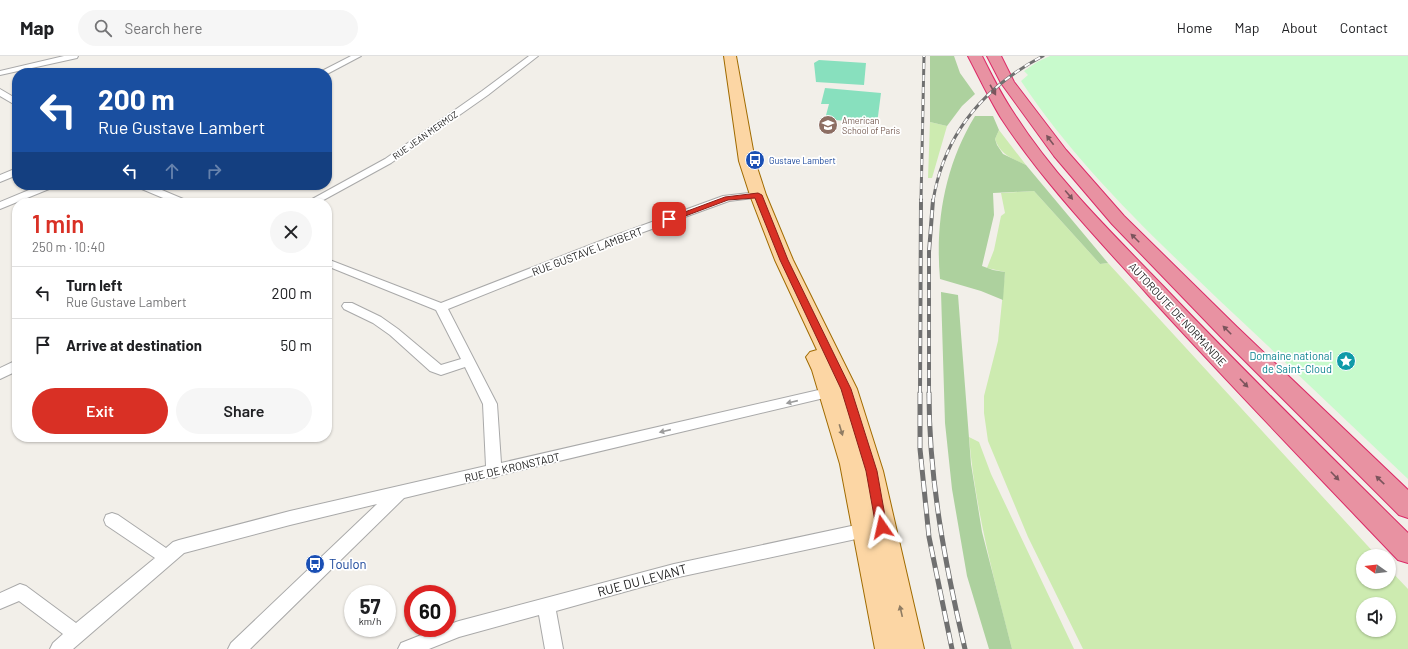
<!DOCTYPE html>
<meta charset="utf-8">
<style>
:root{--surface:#fff;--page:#f6f6f6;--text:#202124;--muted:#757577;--line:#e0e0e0;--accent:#d93025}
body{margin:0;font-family:Barlow,sans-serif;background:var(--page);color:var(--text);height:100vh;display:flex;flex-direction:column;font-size:15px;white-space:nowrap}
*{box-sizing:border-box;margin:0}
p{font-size:13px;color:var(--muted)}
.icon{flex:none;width:22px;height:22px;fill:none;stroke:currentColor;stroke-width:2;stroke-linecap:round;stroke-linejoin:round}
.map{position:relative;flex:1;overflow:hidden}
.side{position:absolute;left:12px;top:142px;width:320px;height:244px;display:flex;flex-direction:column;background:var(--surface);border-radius:16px;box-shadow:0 1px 3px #0004}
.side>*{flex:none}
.banner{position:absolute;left:12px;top:12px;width:320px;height:122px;border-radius:16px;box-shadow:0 1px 3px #0004;background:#1a4fa0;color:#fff;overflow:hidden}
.needle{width:26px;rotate:284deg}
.controls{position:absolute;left:1356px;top:493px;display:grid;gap:8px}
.controls a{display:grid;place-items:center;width:40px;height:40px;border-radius:50%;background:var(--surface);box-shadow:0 1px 3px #0004;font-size:20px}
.speed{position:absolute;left:344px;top:529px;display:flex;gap:8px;font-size:20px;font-weight:700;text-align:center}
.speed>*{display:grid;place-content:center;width:52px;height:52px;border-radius:50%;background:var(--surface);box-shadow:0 1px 3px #0004;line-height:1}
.speed small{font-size:10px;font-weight:400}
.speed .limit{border:6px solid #d22;background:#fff;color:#111}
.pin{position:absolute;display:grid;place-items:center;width:34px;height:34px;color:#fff;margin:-17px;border-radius:8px;box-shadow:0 2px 6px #0006}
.me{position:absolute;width:44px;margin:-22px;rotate:349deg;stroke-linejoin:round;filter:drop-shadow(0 0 3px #0008)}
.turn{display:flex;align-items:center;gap:14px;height:84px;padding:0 20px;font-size:18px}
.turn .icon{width:52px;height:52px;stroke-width:2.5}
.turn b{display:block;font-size:28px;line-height:34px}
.lanes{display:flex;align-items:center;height:38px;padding:0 20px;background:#0003;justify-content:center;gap:20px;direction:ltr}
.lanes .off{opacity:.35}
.round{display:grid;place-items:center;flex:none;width:42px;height:42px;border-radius:21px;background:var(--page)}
.headline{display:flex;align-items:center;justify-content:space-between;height:68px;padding:0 20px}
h1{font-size:24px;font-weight:600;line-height:30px;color:var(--accent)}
.button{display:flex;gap:8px;margin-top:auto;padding:8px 20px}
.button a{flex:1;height:46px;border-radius:24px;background:var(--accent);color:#fff;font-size:16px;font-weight:600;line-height:46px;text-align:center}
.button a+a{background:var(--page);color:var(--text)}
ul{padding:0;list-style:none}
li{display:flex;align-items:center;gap:12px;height:52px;padding:0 20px;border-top:1px solid var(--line)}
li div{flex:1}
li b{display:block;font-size:15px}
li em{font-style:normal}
header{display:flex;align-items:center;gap:24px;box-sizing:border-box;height:56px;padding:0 20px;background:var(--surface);border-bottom:1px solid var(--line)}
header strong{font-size:19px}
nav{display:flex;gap:22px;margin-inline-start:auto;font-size:14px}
.search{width:280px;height:36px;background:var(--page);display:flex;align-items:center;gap:10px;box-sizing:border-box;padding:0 14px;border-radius:22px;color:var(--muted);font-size:15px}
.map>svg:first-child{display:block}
.grass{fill:#cdebb0;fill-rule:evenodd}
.forest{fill:#add19e}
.park{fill:#c8facc}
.pitch{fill:#88e0be}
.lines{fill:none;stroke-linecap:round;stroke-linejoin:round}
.minor-casing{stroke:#a9a9a9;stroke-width:2}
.primary-casing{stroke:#a06b00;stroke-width:2}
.motorway-casing{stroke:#dc2a67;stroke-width:2}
.minor{fill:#fff;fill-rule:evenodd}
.primary{fill:#fcd6a4;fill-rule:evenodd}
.motorway{fill:#e892a2;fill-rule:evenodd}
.rail-far2-casing{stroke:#707070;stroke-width:3}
.rail-far1-casing{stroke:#707070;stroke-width:4}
.rail-casing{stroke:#707070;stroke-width:5}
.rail-far2{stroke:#fff;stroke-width:2;stroke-dasharray:6;stroke-linecap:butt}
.rail-far1{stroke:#fff;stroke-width:2.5;stroke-dasharray:8;stroke-linecap:butt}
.rail{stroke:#fff;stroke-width:3.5;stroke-dasharray:11;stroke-linecap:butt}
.oneway{fill:#7b545c}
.oneway2{fill:#9c9c9c}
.oneway3{fill:#8f7c63}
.route{fill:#d93025;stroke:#8d1f18}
.labels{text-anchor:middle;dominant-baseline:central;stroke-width:3.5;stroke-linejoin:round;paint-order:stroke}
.far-education-label{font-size:9px;fill:#785e54;stroke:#fff;text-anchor:start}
.far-street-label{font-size:9px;fill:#222;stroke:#fff}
.far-transit-label{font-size:9px;fill:#164399;stroke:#fff;text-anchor:start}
.street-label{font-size:11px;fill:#222;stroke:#fff}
.culture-label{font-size:11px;fill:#0d838f;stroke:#fff;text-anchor:end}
.near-transit-label{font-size:13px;fill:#164399;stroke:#fff;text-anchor:start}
.near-street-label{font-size:13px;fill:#222;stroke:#fff}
</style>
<header>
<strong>Map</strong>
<div class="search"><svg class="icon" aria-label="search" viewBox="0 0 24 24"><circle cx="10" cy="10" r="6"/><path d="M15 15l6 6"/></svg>Search here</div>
<nav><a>Home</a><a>Map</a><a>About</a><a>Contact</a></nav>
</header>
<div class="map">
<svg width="1408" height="593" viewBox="0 0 1408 593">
<rect width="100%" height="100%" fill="#f2efe9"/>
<!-- grass -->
<path class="grass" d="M930,66L947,70L932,122H928Z
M999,74L1026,109C1012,103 1000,98 995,83Z
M1034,135L1100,208L1108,207L1377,500H1363V526H1389V513L1408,533V593H1083L1028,481L988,385L984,357V340L998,285L1005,216L987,212L994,194L1001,160L1005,157L1001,137ZM1363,548H1389V574H1363Z
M969,381L979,386L991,418L1074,593H1012C994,523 975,453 969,381Z"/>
<!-- forest -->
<path class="forest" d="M930,0H954L960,17L975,38L962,50L947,70L930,66Z
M975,60H993L999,74L995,83L997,89L1003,98L1026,109L1108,207L1100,208L1034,135L993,137L994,159L982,210L993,214L1005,216L1003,244L981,235L940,223C935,166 945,109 975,60Z
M941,236L958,239L971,408L982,476L1012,593H989L967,520L952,433L945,367Z"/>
<!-- park -->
<path class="park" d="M1050,0H1408V423C1345,363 1282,303 1219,244C1148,176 1076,108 1021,25L1028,19L1024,15L1037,6Z"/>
<!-- pitch -->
<path class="pitch" d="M819,4L866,7L864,29L816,26L814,7Z
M825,32L881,37L877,68L825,63L829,48H821Z"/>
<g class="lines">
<!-- minor casing -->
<g class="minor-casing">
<path id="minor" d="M64,0H78L77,2L0,19V15Z
M351,0H361L327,18L318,17Z
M529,0H538L488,39L391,107L318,147H305L385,103L482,35Z
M0,33L17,43V50L0,40Z
M17,112V119L0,126V119Z
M41,129H55L54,131L0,153V146Z
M136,129H150L188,145L189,147H175L137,131Z
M758,136L762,137L763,139L762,141L729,145L616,186L448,253L497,348L501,407L836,330L841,332L843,335L841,338L500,419L494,422L491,421L404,442L250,593H228L231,587L377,448L290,469L184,497L73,593H50L53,587L63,578L19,545L0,553V537L20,528L26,530L76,567L155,502L106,469L104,464L106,459L112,457L118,459L166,492L173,486L179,484L290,455L486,410L483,348L465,311L441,319L430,315L390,279L373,267L344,253L342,250L344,247H352L381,261L398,273L441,309L461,303L436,254L327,210V203L441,247L608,182L723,140Z
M17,304V315L0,323V312Z
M870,466L876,468L878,473L876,478L870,480L674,522L556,555L563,593H545L539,559L459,581L429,593H398L401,587L439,572H447V569L459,565L674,508Z"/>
</g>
<!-- primary casing -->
<g class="primary-casing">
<path id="primary" d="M724,0H736L755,105L766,139L793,204L857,333L883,415L924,593H875L840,408L812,314L806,301L810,296L817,294L775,204L750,139L739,105Z"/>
</g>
<!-- motorway casing -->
<g class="motorway-casing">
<path id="motorway" d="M968,0H982C992,20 1002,40 1015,59C1056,123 1112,177 1165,232C1244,315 1326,396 1408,477V507L1398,504C1314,416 1230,329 1148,239C1097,182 1043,126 1001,62C989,42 979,21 968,0Z
M987,0H1001L1014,26L1066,94L1124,160L1237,271L1408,434V462L1399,459L1221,281L1112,168L1054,100L1001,27Z"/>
</g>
<!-- minor -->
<use href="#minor" class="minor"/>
<!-- primary -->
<use href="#primary" class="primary"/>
<!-- motorway -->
<use href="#motorway" class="motorway"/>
<!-- rail-far2 casing -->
<g class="rail-far2-casing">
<path id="rail-far2" d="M921,145L924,0
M933,145C944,78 984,31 1043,0"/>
</g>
<!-- rail-far1 casing -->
<g class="rail-far1-casing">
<path id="rail-far1" d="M920,338L921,144
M929,338V196L933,144"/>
</g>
<!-- rail casing -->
<g class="rail-casing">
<path id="rail" d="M920,337V393L929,481L952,593
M929,337C929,424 945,508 965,593"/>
</g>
<!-- rail-far2 -->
<use href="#rail-far2" class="rail-far2"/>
<!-- rail-far1 -->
<use href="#rail-far1" class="rail-far1"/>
<!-- rail -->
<use href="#rail" class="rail"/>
</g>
<!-- one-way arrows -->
<defs><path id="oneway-solid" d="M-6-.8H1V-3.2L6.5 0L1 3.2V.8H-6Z"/></defs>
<g class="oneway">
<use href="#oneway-solid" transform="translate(993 34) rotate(61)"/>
<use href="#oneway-solid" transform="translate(1050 84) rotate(-127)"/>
<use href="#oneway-solid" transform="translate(1069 139) rotate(50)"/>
<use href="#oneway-solid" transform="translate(1135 182) rotate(-135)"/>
<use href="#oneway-solid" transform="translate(1227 274) rotate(-135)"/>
<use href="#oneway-solid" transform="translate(1244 327) rotate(46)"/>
<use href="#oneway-solid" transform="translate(1335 420) rotate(46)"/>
<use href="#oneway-solid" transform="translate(1380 424) rotate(-136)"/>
</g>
<g class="oneway2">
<use href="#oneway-solid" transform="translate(792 346) rotate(167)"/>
<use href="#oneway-solid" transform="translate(665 375) rotate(167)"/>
</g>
<g class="oneway3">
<use href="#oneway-solid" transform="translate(841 374) rotate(73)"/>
<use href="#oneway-solid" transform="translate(901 555) rotate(-103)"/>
</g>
<!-- route -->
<path class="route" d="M758,137L762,139L788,204L851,333L877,415L887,471L886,474L882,475L878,474L876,471L866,415L841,333L780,204L755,142L728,144L672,165L669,166L666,163L725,141Z"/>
<!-- icons -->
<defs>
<g id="school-disc" transform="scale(1)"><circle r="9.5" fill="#8d6e63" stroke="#fff"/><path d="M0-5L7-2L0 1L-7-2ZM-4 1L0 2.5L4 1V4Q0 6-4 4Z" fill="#fff"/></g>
<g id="bus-disc" transform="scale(1)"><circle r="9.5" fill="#1a4fb4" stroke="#fff"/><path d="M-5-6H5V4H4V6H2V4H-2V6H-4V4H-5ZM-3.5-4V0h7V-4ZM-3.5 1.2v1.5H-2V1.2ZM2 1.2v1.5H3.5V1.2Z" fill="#fff"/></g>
<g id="sight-disc" transform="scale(1)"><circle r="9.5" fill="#0f9aa8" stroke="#fff"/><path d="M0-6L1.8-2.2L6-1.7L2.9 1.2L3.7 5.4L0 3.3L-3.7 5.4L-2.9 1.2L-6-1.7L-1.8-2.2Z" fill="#fff"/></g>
</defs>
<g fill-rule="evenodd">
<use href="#school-disc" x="828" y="69"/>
<use href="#bus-disc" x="755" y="104"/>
<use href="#sight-disc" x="1346" y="305"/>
<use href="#bus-disc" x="315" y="508"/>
</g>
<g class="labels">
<!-- far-education labels -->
<g class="far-education-label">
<text x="842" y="64">American<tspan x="842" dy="10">School of Paris</tspan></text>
</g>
<!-- far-street labels -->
<g class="far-street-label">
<text transform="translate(425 79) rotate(-35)">RUE JEAN MERMOZ</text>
</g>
<!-- far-transit labels -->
<g class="far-transit-label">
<text x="769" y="104">Gustave Lambert</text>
</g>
<!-- street labels -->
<g class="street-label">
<text transform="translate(587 195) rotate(-21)">RUE GUSTAVE LAMBERT</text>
<text transform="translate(1178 258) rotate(47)">AUTOROUTE DE NORMANDIE</text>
<text transform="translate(512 411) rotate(-13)">RUE DE KRONSTADT</text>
</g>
<!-- culture labels -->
<g class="culture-label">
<text x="1332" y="299">Domaine national<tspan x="1332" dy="13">de Saint-Cloud</tspan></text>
</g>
<!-- near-transit labels -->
<g class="near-transit-label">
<text x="329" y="508">Toulon</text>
</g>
<!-- near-street labels -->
<g class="near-street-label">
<text transform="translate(642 524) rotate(-15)">RUE DU LEVANT</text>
</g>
</g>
</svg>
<div class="controls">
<a><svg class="needle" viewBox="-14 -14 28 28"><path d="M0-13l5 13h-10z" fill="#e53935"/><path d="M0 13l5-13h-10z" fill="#757577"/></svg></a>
<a><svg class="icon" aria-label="sound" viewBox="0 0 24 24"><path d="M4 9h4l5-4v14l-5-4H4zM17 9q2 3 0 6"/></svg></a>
</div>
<div class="speed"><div>57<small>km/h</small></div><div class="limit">60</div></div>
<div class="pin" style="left:669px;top:163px;background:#d93025"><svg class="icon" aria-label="arrive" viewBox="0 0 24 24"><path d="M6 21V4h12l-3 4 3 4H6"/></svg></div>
<svg class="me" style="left:882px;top:471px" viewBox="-20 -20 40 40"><path d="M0-17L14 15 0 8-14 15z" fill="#d93025" stroke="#fff" stroke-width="4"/></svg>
<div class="banner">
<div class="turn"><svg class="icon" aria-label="left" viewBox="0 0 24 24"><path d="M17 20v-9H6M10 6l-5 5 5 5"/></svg><div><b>200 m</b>Rue Gustave Lambert</div></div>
<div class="lanes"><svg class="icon" aria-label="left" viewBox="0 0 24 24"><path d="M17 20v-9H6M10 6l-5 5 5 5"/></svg><svg class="icon off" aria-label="ahead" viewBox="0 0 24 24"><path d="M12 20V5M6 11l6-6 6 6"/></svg><svg class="icon off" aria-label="right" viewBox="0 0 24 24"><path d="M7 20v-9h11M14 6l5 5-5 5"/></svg></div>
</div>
<section class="side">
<div class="headline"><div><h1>1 min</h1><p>250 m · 10:40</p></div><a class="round"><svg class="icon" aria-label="close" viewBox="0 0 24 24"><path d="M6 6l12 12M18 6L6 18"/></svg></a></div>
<ul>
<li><svg class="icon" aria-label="left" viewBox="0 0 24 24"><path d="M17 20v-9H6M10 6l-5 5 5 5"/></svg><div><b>Turn left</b><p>Rue Gustave Lambert</p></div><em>200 m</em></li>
<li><svg class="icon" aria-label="arrive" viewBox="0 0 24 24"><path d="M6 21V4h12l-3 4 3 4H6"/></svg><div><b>Arrive at destination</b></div><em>50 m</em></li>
</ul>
<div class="button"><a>Exit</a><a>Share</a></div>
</section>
</div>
